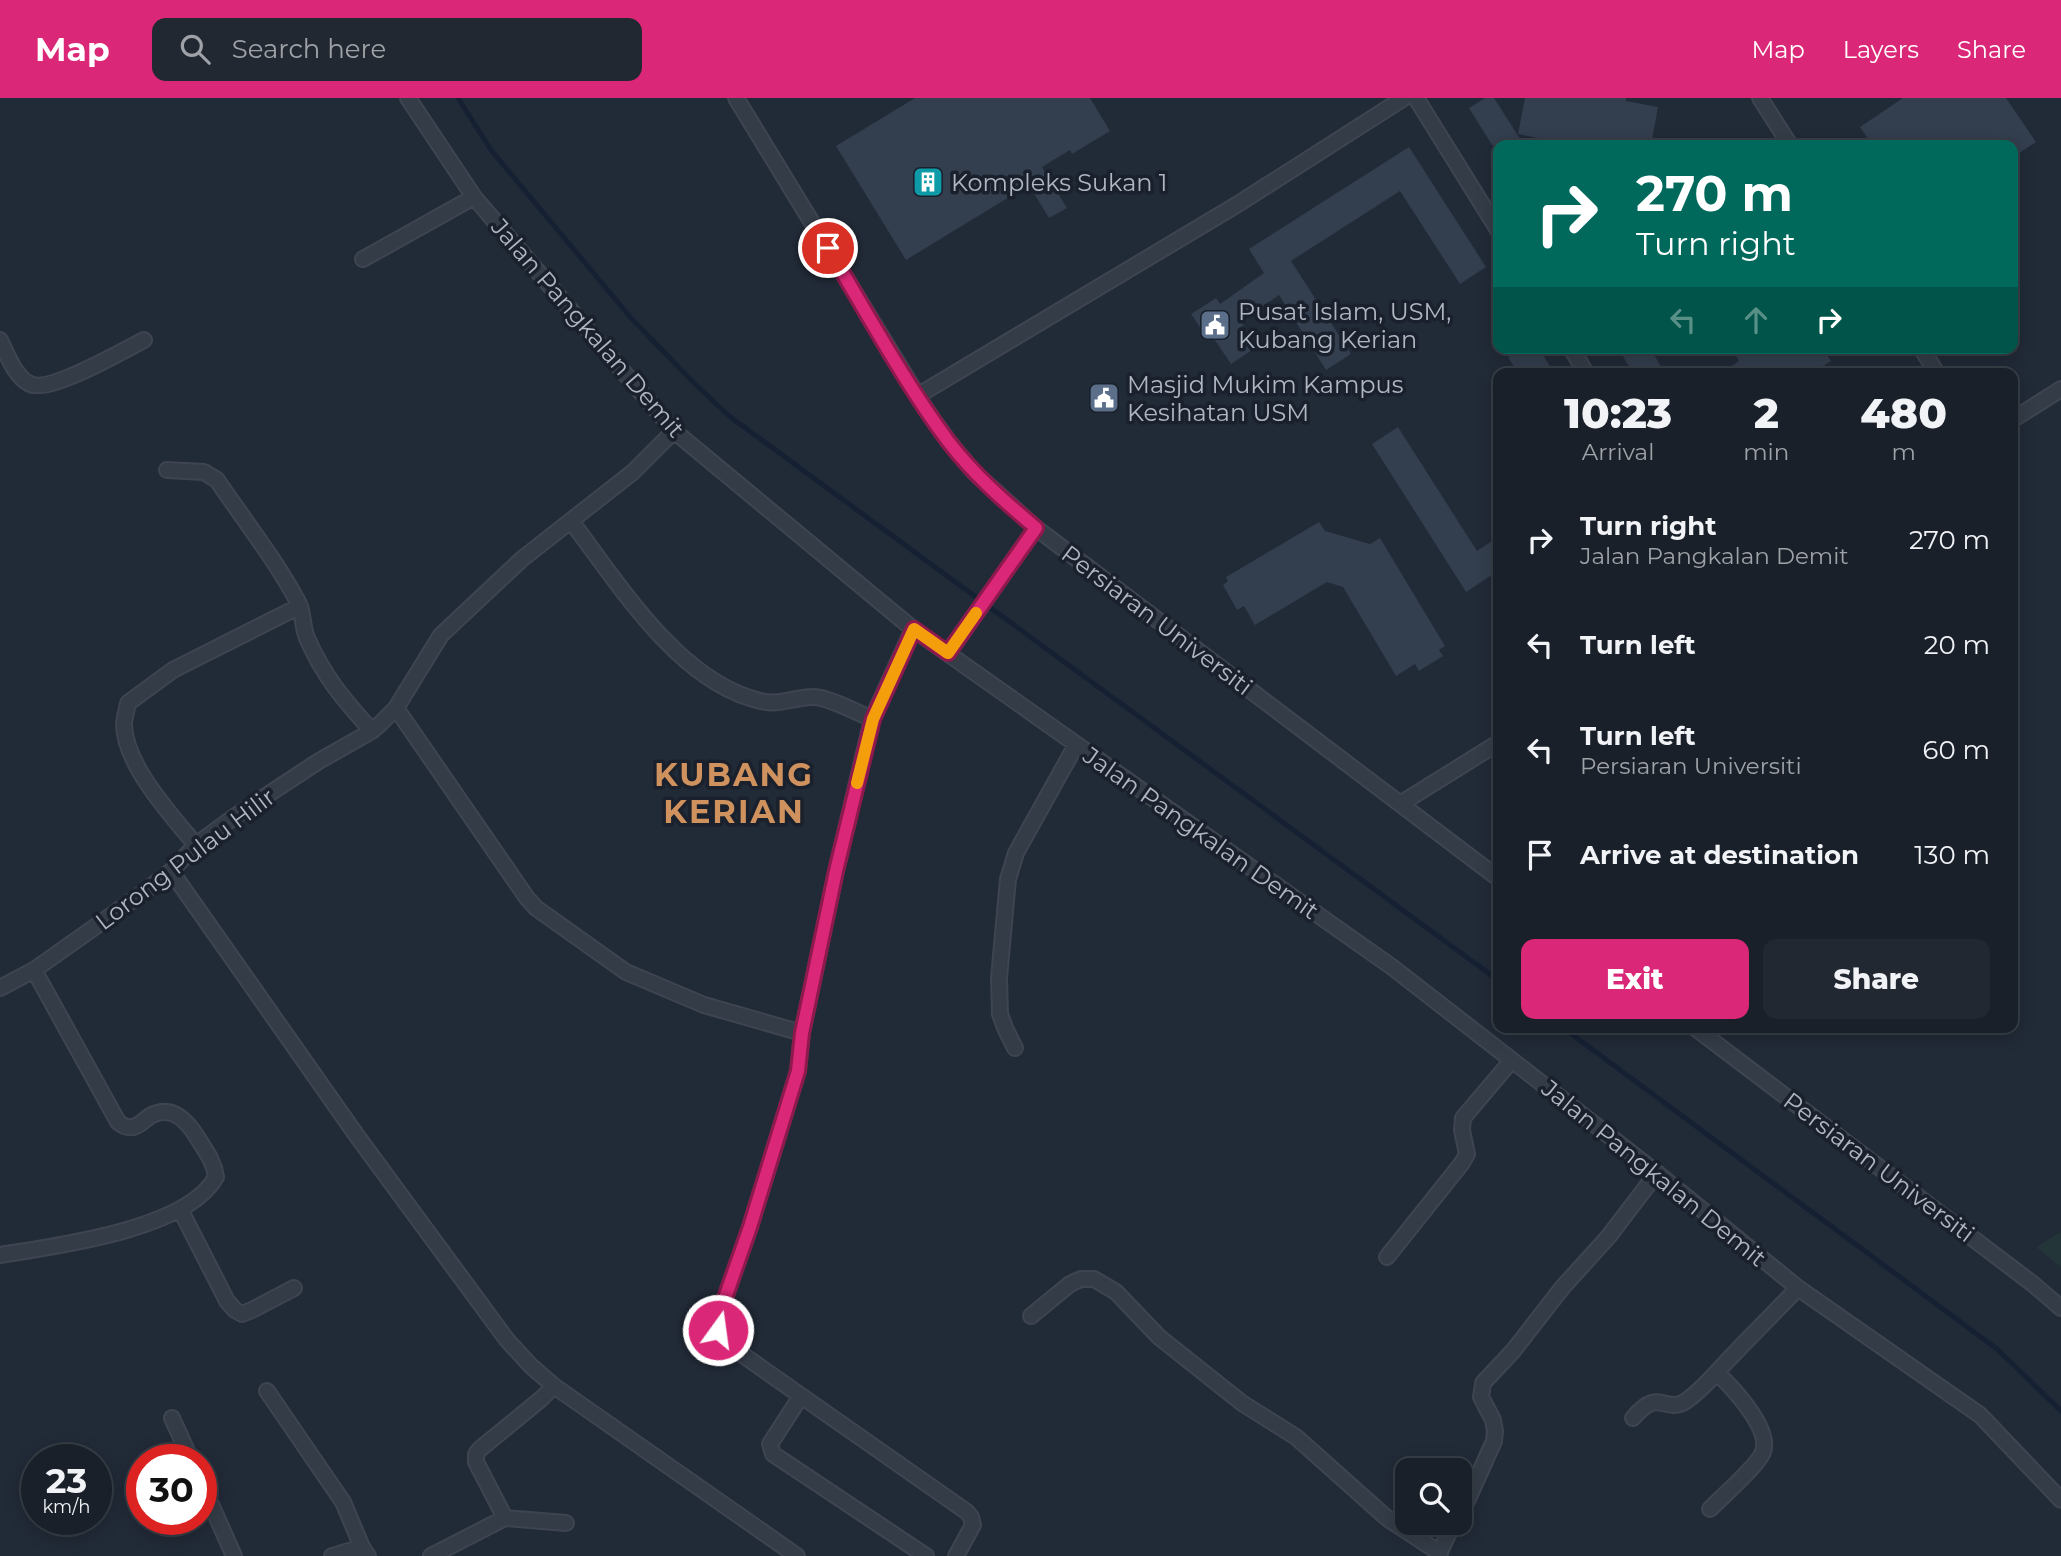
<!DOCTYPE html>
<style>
:root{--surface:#192029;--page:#222831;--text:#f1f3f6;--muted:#9fa3a8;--line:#373e46;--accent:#db2777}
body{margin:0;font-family:Montserrat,sans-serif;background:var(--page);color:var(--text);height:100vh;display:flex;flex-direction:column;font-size:26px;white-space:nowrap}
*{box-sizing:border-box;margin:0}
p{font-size:23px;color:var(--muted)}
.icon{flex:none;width:38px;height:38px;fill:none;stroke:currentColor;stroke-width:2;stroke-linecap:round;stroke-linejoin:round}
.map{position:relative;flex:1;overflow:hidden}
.side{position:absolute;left:1493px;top:270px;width:525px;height:665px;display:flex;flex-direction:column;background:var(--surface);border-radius:14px;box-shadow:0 4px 18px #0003,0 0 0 2px var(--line)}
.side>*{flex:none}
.hud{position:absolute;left:1493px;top:42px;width:525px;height:214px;border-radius:14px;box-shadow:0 4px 18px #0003,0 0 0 2px var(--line);background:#00695c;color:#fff;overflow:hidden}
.tools{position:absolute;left:1395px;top:1360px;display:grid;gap:14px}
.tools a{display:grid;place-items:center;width:77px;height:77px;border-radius:14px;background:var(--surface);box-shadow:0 4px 18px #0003,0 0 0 2px var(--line);font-size:35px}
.speed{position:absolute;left:21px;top:1346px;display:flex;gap:14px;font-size:35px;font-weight:700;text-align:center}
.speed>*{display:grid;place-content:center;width:91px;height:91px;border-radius:50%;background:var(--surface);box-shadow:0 4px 18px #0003,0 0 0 2px var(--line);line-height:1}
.speed small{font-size:18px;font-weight:400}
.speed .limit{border:10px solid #d22;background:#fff;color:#111}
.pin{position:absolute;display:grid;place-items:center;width:60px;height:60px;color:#fff;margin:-30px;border:4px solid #fff;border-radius:50%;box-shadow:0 2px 7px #0007}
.me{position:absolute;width:77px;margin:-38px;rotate:14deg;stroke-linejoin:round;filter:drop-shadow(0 0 5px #0008)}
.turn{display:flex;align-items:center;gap:24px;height:147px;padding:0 28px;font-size:32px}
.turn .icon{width:91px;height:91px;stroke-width:2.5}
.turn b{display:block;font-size:49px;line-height:60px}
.lanes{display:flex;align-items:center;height:66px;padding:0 28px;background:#0003;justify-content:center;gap:35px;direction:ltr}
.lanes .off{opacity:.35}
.eta{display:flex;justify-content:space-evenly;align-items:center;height:119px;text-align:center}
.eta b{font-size:42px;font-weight:800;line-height:49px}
.action{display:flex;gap:14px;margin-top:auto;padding:14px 28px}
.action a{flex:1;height:80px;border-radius:14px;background:var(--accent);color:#fff;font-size:28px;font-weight:800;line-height:80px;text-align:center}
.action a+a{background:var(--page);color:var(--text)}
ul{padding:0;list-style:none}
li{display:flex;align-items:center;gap:21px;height:105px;padding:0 28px}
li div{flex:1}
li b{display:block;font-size:26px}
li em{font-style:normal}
header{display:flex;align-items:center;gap:42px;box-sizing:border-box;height:98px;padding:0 35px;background:var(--accent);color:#fff}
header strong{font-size:33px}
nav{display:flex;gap:38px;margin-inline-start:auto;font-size:24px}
.search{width:490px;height:63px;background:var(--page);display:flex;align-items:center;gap:18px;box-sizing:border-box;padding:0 24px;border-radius:14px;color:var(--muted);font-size:26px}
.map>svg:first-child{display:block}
.green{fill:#233538}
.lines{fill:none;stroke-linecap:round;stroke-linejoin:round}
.stream{stroke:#152133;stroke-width:5}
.building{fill:#333e4e}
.street-casing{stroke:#3e4551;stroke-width:18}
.street{stroke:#343c47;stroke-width:14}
.route-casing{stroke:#8e194d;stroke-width:18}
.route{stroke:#db2777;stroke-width:12}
.slow{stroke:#f59e0b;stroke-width:12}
.labels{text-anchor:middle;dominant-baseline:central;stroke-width:7;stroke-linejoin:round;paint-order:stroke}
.poi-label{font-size:24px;fill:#afb6c4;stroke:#1a212c;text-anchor:start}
.street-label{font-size:24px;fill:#afb6c4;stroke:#1a212c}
.district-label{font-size:32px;font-weight:bold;letter-spacing:2px;fill:#cf915e;stroke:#1a212c}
</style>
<header>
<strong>Map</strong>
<div class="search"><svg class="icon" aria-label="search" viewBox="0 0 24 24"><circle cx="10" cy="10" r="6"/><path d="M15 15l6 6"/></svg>Search here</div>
<nav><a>Map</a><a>Layers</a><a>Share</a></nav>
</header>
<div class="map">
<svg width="2061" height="1458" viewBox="0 0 2061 1458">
<rect width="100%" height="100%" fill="#212a37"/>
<!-- green -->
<path class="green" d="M2061,1134V1169L2036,1149Z"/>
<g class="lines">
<!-- stream -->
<path class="stream" d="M458,0L491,52L631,220L693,284L729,318L1498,882
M1562,929L1997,1251L2061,1313"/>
</g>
<!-- building -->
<path class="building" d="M915,0H1090L1110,33L1072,56L1070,52L1042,69L1067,110L1049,120L1029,87L906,162L836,48Z
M1485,0H1494L1524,47H1492L1469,10Z
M1525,0H1626V3L1658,9L1651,47H1573L1518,36Z
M1903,0H2006L2036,44L2012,60V47H1872L1860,29Z
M1409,49L1486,169L1460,186L1400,93L1291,163L1351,256L1326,272L1279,197L1241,223L1244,227L1238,231L1252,252L1231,266L1212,238L1208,241L1191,216L1216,200L1220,206L1264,175L1249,151Z
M1522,250H1539L1554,275H1518L1508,259Z
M1618,250H1650L1665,275H1633Z
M1731,250H1822L1831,263L1813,275H1721L1739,263Z
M1398,329L1477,453L1498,439V473L1466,494L1372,346Z
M1319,424L1325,433L1370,446L1380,440L1445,548L1439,552L1443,558L1419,573L1415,566L1396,578L1343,489L1327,484L1255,527L1244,508L1237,512L1223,487L1228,483L1226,479Z"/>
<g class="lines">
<!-- street casing -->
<g class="street-casing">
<path id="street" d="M408,0L474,99L674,333L913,531L1392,869L1657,1075L1798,1190L1980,1317L2061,1402
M736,0L927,313L949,344L974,374L1036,430L1498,780
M1416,0L1498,132
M1760,0L1790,47
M363,161L474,99
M0,242C7,256 15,279 30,286C49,296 124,252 144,242
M1571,250L1586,275
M1921,250L1937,275
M917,298L1238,106L1404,0
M2012,322L2061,291
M167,372L204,374L217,382C244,422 275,461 298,504C304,515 302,529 307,540C324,579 344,602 372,633
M571,423C618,485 674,576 750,600C778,610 787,600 813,599C825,598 859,615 872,621
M913,531L872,621L836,773L802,935L798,973L750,1129L718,1220V1232L730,1248L967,1414L971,1419L973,1427L956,1458
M948,555L1036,430
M396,610L527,800L536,810L626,874L704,907L802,935
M1400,706L1498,645
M196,747C171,717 125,667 124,627C124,620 127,612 128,605L173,572L300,508
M171,773L357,1038L507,1242L531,1268L554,1288L797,1458
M0,890L34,872L140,797L171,773L196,747L234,719L319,663L372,633L380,626L396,610L441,537L522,461L633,374L674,333
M1694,929L2033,1186L2061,1210
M1015,950L1005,930L1000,916L999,880L1008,781L1016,755L1076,647
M180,1111L227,1203L235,1212L242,1216L252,1212L294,1190
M0,1157C55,1148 187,1132 216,1079C214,1063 205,1052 197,1039C187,1023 173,1007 152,1017C144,1021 138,1031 128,1029C124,1029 121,1026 118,1024L34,872
M1387,1159L1462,1065L1467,1056L1462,1032L1463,1020L1512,962
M1031,1218L1070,1186L1081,1181H1094L1116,1194L1159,1239L1242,1305L1296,1339L1388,1421L1440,1455
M554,1288L541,1301L480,1351L476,1356V1364L505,1420L566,1425
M267,1293L343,1404L362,1449L368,1458
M801,1298L770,1346L773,1356L926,1458
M172,1320L191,1362
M1633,1320C1660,1288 1665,1317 1686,1303C1702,1292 1716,1275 1729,1261C1752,1237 1775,1214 1798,1190
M201,1384L234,1458
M1710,1411C1722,1399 1756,1369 1762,1356C1774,1333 1732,1289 1717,1275
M1460,1416L1468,1401L1494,1343L1495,1333L1493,1322L1481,1299L1483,1285L1513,1253L1562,1190L1609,1138L1657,1075
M332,1458L362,1449
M431,1458L505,1420
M1438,1458L1454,1424"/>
</g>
<!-- street -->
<use href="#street" class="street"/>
</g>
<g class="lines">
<!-- route casing -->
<g class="route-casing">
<path id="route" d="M718,1232V1220L750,1129L798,973L802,935L836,773L873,621L914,531L948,555L1036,430C1004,403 973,376 948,343C904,284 866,213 828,150"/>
</g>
<!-- route -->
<use href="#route" class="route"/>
<!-- slow -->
<path class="slow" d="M857,685L873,621L914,531L948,555L976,515"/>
</g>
<!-- icons -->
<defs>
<g id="building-square" transform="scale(1.575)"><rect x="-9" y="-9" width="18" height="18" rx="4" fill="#0f9aa8" stroke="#1a212c"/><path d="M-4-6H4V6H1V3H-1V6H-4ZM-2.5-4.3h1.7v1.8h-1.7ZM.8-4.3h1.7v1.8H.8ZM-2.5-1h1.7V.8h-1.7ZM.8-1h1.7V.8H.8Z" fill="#fff"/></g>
<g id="civic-square" transform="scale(1.575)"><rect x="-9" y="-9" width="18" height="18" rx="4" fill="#5c6f8a" stroke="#1a212c"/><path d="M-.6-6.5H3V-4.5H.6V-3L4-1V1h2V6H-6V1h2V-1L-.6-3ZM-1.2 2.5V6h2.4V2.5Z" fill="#fff"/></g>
</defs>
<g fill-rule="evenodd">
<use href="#building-square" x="928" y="84"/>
<use href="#civic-square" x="1215" y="227"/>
<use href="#civic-square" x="1104" y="300"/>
</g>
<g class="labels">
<!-- poi labels -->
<g class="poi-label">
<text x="951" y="84">Kompleks Sukan 1</text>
<text x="1238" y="213">Pusat Islam, USM,<tspan x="1238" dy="28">Kubang Kerian</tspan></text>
<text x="1127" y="286">Masjid Mukim Kampus<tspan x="1127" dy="28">Kesihatan USM</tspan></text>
</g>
<!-- street labels -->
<g class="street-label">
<text transform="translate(588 230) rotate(49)">Jalan Pangkalan Demit</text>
<text transform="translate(1157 522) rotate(37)">Persiaran Universiti</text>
<text transform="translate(1201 735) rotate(35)">Jalan Pangkalan Demit</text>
<text transform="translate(185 761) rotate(-37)">Lorong Pulau Hilir</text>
<text transform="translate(1879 1069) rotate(37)">Persiaran Universiti</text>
<text transform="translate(1654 1075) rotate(39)">Jalan Pangkalan Demit</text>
</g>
<!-- district labels -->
<g class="district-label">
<text x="734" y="676">KUBANG<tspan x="734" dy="37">KERIAN</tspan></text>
</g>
</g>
</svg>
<div class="tools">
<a><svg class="icon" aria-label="search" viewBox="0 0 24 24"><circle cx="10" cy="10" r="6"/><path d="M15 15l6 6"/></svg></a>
</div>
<div class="speed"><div>23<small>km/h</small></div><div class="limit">30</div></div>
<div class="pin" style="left:828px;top:150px;background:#d93025"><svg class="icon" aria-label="arrive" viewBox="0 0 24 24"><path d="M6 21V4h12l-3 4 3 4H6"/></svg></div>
<svg class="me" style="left:718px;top:1232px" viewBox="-20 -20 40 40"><circle r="17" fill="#db2777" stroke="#fff" stroke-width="3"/><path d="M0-11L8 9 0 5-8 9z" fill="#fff"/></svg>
<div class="hud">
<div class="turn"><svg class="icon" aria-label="right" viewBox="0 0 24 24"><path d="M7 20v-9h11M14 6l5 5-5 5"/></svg><div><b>270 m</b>Turn right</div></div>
<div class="lanes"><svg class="icon off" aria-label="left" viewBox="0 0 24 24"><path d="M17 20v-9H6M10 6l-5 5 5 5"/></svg><svg class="icon off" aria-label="ahead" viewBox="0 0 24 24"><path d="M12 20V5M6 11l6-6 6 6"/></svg><svg class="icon" aria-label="right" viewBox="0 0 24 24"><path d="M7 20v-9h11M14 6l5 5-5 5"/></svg></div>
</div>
<section class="side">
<div class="eta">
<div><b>10:23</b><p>Arrival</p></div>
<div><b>2</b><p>min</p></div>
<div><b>480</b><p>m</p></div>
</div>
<ul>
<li><svg class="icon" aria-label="right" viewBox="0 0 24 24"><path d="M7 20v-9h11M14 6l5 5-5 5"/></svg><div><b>Turn right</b><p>Jalan Pangkalan Demit</p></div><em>270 m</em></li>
<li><svg class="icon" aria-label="left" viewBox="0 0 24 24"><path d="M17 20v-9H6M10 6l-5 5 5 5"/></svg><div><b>Turn left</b></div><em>20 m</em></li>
<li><svg class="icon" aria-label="left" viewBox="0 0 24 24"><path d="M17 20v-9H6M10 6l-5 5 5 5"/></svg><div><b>Turn left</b><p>Persiaran Universiti</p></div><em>60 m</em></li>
<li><svg class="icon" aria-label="arrive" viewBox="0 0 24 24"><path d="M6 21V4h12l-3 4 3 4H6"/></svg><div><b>Arrive at destination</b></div><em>130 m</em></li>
</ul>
<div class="action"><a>Exit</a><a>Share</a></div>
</section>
</div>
